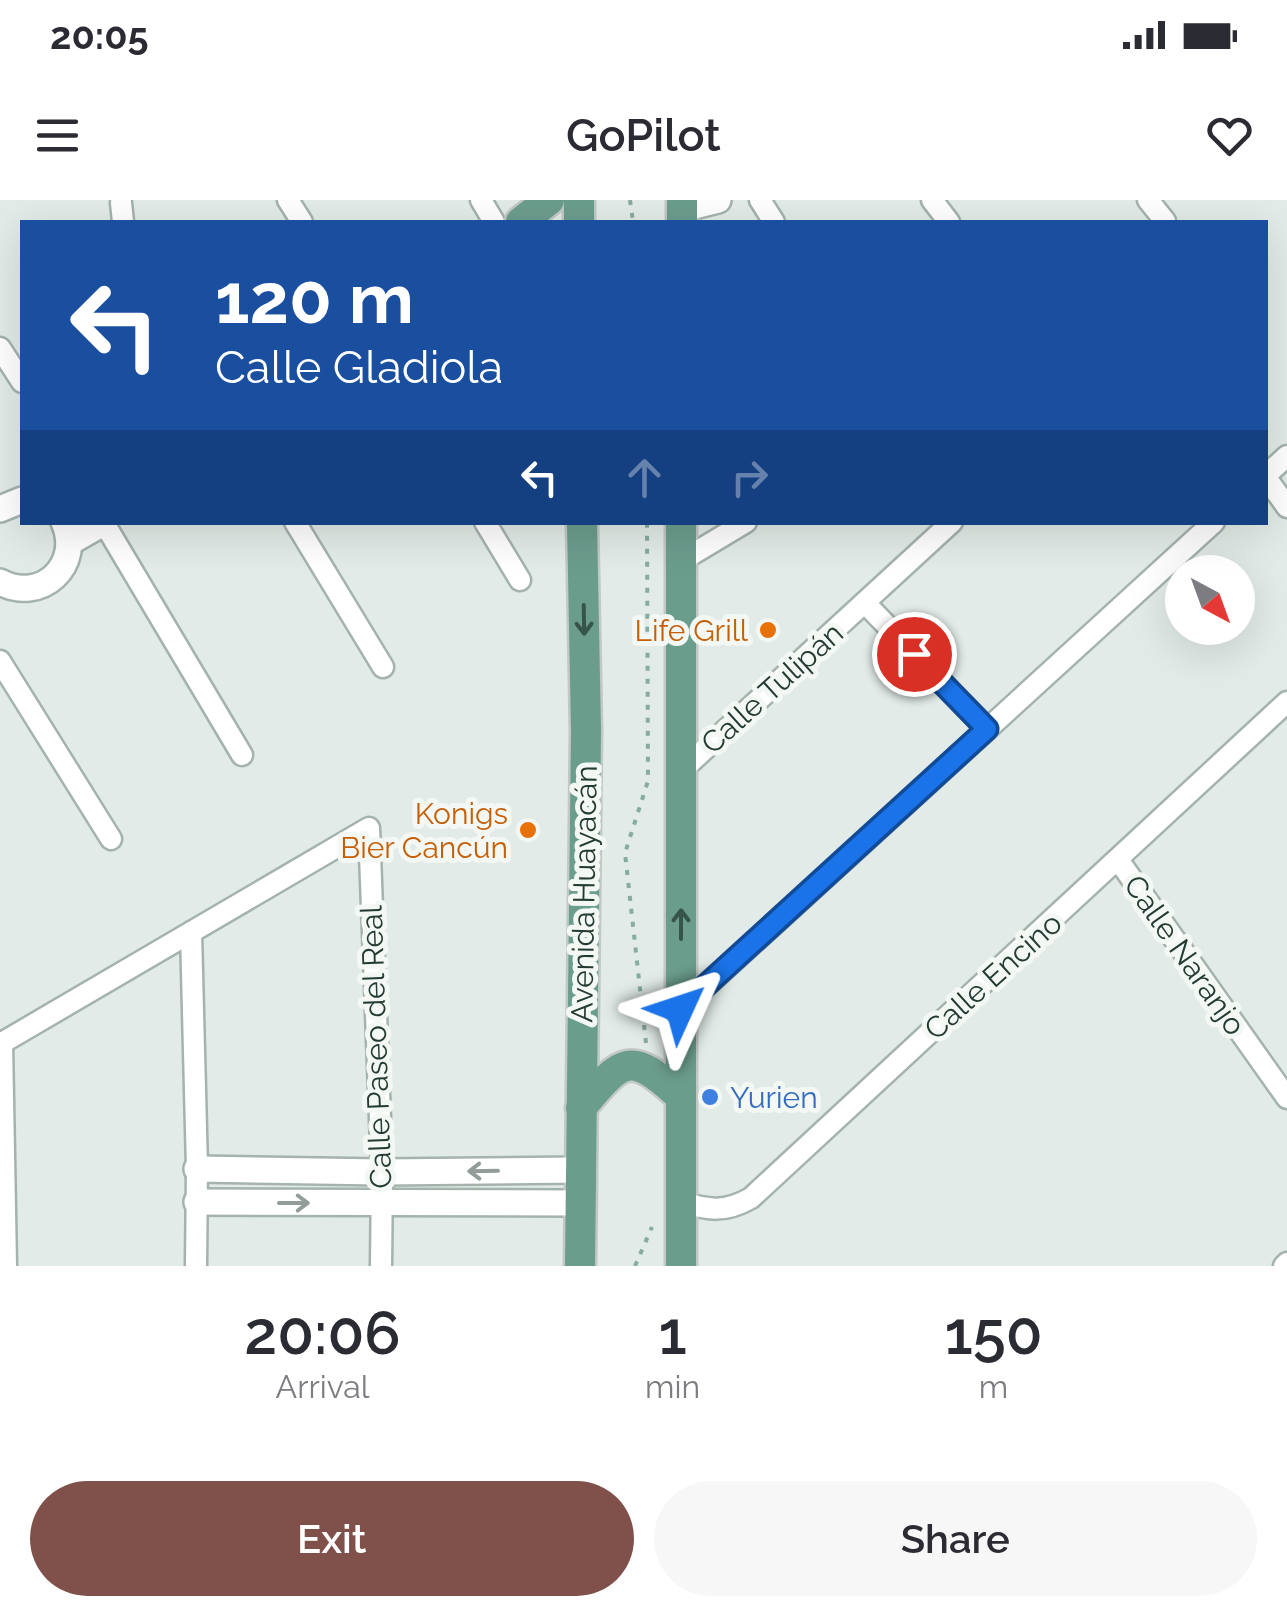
<!DOCTYPE html>
<meta charset="utf-8">
<style>
:root{--surface:#fff;--page:#f7f7f7;--text:#2b2b33;--muted:#7c7c81;--accent:#7f514a}
body{margin:0;font-family:Raleway,sans-serif;background:var(--page);color:var(--text);height:100vh;display:flex;flex-direction:column;font-size:38px;white-space:nowrap}
*{box-sizing:border-box;margin:0}
p{font-size:32px;color:var(--muted)}
.icon{flex:none;width:55px;height:55px;fill:none;stroke:currentColor;stroke-width:2;stroke-linecap:round;stroke-linejoin:round}
.map{position:relative;height:1066px;overflow:hidden}
.drawer{display:flex;flex-direction:column;background:var(--surface);flex:1}
.drawer>*{flex:none}
.banner{position:absolute;left:20px;top:20px;width:1248px;height:305px;border-radius:0px;box-shadow:0 10px 40px #0002;background:#1a4fa0;color:#fff;overflow:hidden}
.needle{width:65px;rotate:139deg}
.tools{position:absolute;left:1165px;top:355px;display:grid;gap:20px}
.tools a{display:grid;place-items:center;width:90px;height:90px;border-radius:50%;background:var(--surface);box-shadow:0 10px 40px #0002;font-size:50px}
.pin{position:absolute;display:grid;place-items:center;width:85px;height:85px;color:#fff;margin:-42px;border:5px solid #fff;border-radius:50%;box-shadow:0 2px 10px #0007}
.me{position:absolute;width:110px;margin:-55px;rotate:48deg;stroke-linejoin:round;filter:drop-shadow(0 0 8px #0008)}
.turn{display:flex;align-items:center;gap:35px;height:210px;padding:0 30px;font-size:45px}
.turn .icon{width:130px;height:130px;stroke-width:2.5}
.turn b{display:block;font-size:70px;line-height:85px}
.lanes{display:flex;align-items:center;height:95px;padding:0 30px;background:#0003;justify-content:center;gap:50px;direction:ltr}
.lanes .off{opacity:.35}
.eta{display:flex;justify-content:space-evenly;align-items:center;height:170px;text-align:center}
.eta b{font-size:60px;font-weight:600;line-height:70px}
.cta{display:flex;gap:20px;margin-top:auto;padding:20px 30px}
.cta a{flex:1;height:115px;border-radius:60px;background:var(--accent);color:#fff;font-size:40px;font-weight:600;line-height:115px;text-align:center}
.cta a+a{background:var(--page);color:var(--text)}
.status{display:flex;justify-content:space-between;align-items:center;height:70px;padding:0 50px;background:var(--surface);direction:ltr}
.status svg{height:28px;fill:currentColor}
header{display:flex;justify-content:space-between;align-items:center;height:130px;padding:0 30px;background:var(--surface);font-size:45px;font-weight:600}
.map>svg:first-child{display:block}
.lines{fill:none;stroke-linecap:round;stroke-linejoin:round}
.minor-casing{stroke:#a5b3ad;stroke-width:25}
.tertiary-casing{stroke:#a5b3ad;stroke-width:30}
.primary-casing{stroke:#c2c8c6;stroke-width:35}
.path{stroke:#85ac9e;stroke-width:4;stroke-dasharray:5 8;stroke-linecap:butt}
.minor{stroke:#fff;stroke-width:20}
.tertiary{stroke:#fff;stroke-width:25}
.primary{stroke:#6b9d8d;stroke-width:30}
.oneway{stroke:#36544a}
.oneway2{stroke:#929d99}
.route-casing{stroke:#114b97;stroke-width:25}
.route{stroke:#1a73e8;stroke-width:18}
.food-dot{fill:#e8710a;stroke:#f3f8f5;stroke-width:4}
.shop-dot{fill:#3f7fe0;stroke:#f3f8f5;stroke-width:4}
.labels{text-anchor:middle;dominant-baseline:central;stroke-width:10;stroke-linejoin:round;paint-order:stroke}
.food-label{font-size:30px;fill:#c56008;stroke:#f3f8f5;text-anchor:end}
.street-label{font-size:30px;fill:#243b33;stroke:#f3f8f5}
.shop-label{font-size:30px;fill:#366cbe;stroke:#f3f8f5;text-anchor:start}
</style>
<div class="status"><b>20:05</b><svg viewBox="0 0 49 12"><path d="M0 12V9h3v3zM5 12V6h3v6zM10 12V3h3v9zM15 12V0h3v12zM26 1h20v11H26zM47 4h2v5h-2z"/></svg></div>
<header><svg class="icon" aria-label="menu" viewBox="0 0 24 24"><path d="M4 6h16M4 12h16M4 18h16"/></svg>GoPilot<svg class="icon" aria-label="heart" viewBox="0 0 24 24"><path d="M12 20l-8-8c-3-5 5-10 8-4 3-6 11-1 8 4z"/></svg></header>
<div class="map">
<svg width="1287" height="1066" viewBox="0 0 1287 1066">
<rect width="100%" height="100%" fill="#e2ebe7"/>
<g class="lines">
<!-- minor casing -->
<g class="minor-casing">
<path id="minor" d="M288,0L302,22
M481,0L494,22
M760,0L774,22
M932,0L949,22
M1148,0L1165,21
M121,3L123,22
M0,148L22,182
M1287,256L1265,276L1287,307
M295,322L383,467
M485,322L520,380
M104,323L242,555
M681,361L746,322
M865,403L987,529
M0,461L111,639
M681,571L952,322
M1119,661L1287,898
M191,732L197,969L196,1066
M681,809L1214,322
M2,842L6,1066
M0,844L369,628L382,972L381,1066
M680,1002C709,1010 725,1013 751,998L1287,502
M1284,1066L1287,1063"/>
</g>
<!-- tertiary casing -->
<g class="tertiary-casing">
<path id="tertiary" d="M682,9L718,0
M0,309L22,300
M70,342L105,322
M0,382C41,404 83,365 64,322
M197,969L382,972L581,970
M197,1002L579,1003"/>
</g>
<!-- primary casing -->
<g class="primary-casing">
<path id="primary" d="M579,0V22
M682,0V22
M521,22L549,0
M581,908C623,857 631,850 681,897
M580,1066L586,531L582,322
M681,1066V322"/>
</g>
<!-- path -->
<path class="path" d="M630,0L633,22
M646,843L625,653L648,581L647,322
M635,1066L652,1027"/>
<!-- minor -->
<use href="#minor" class="minor"/>
<!-- tertiary -->
<use href="#tertiary" class="tertiary"/>
<!-- primary -->
<use href="#primary" class="primary"/>
</g>
<!-- one-way arrows -->
<defs><path id="oneway-shaft" d="M-6 0H5M1.5-3L5.5 0L1.5 3" fill="none" stroke-width="1.6" stroke-linecap="round" stroke-linejoin="round" transform="scale(2.5)"/></defs>
<g class="oneway">
<use href="#oneway-shaft" transform="translate(584 420) rotate(89)"/>
<use href="#oneway-shaft" transform="translate(681 724) rotate(-90)"/>
</g>
<g class="oneway2">
<use href="#oneway-shaft" transform="translate(483 971) rotate(179)"/>
<use href="#oneway-shaft" transform="translate(294 1003)"/>
</g>
<g class="lines">
<!-- route casing -->
<g class="route-casing">
<path id="route" d="M680,809L987,529L914,454"/>
</g>
<!-- route -->
<use href="#route" class="route"/>
</g>
<!-- markers -->
<g class="food-dot">
<circle cx="768" cy="430" r="10"/>
<circle cx="528" cy="630" r="10"/>
</g>
<circle class="shop-dot" cx="710" cy="897" r="10"/>
<g class="labels">
<!-- food labels -->
<g class="food-label">
<text x="748" y="430">Life Grill</text>
<text x="508" y="613">Konigs<tspan x="508" dy="34">Bier Cancún</tspan></text>
</g>
<!-- street labels -->
<g class="street-label">
<text transform="translate(772 488) rotate(-42)">Calle Tulipán</text>
<text transform="translate(584 694) rotate(-89)">Avenida Huayacán</text>
<text transform="translate(1185 755) rotate(55)">Calle Naranjo</text>
<text transform="translate(993 776) rotate(-42)">Calle Encino</text>
<text transform="translate(376 847) rotate(-92)">Calle Paseo del Real</text>
</g>
<!-- shop labels -->
<g class="shop-label">
<text x="730" y="897">Yurien</text>
</g>
</g>
</svg>
<div class="tools">
<a><svg class="needle" viewBox="-14 -14 28 28"><path d="M0-13l5 13h-10z" fill="#e53935"/><path d="M0 13l5-13h-10z" fill="#7c7c81"/></svg></a>
</div>
<div class="pin" style="left:914px;top:454px;background:#d93025"><svg class="icon" aria-label="arrive" viewBox="0 0 24 24"><path d="M6 21V4h12l-3 4 3 4H6"/></svg></div>
<svg class="me" style="left:680px;top:809px" viewBox="-20 -20 40 40"><path d="M0-17L14 15 0 8-14 15z" fill="#1a73e8" stroke="#fff" stroke-width="4"/></svg>
<div class="banner">
<div class="turn"><svg class="icon" aria-label="left" viewBox="0 0 24 24"><path d="M17 20v-9H6M10 6l-5 5 5 5"/></svg><div><b>120 m</b>Calle Gladiola</div></div>
<div class="lanes"><svg class="icon" aria-label="left" viewBox="0 0 24 24"><path d="M17 20v-9H6M10 6l-5 5 5 5"/></svg><svg class="icon off" aria-label="ahead" viewBox="0 0 24 24"><path d="M12 20V5M6 11l6-6 6 6"/></svg><svg class="icon off" aria-label="right" viewBox="0 0 24 24"><path d="M7 20v-9h11M14 6l5 5-5 5"/></svg></div>
</div>
</div>
<section class="drawer">
<div class="eta">
<div><b>20:06</b><p>Arrival</p></div>
<div><b>1</b><p>min</p></div>
<div><b>150</b><p>m</p></div>
</div>
<div class="cta"><a>Exit</a><a>Share</a></div>
</section>
